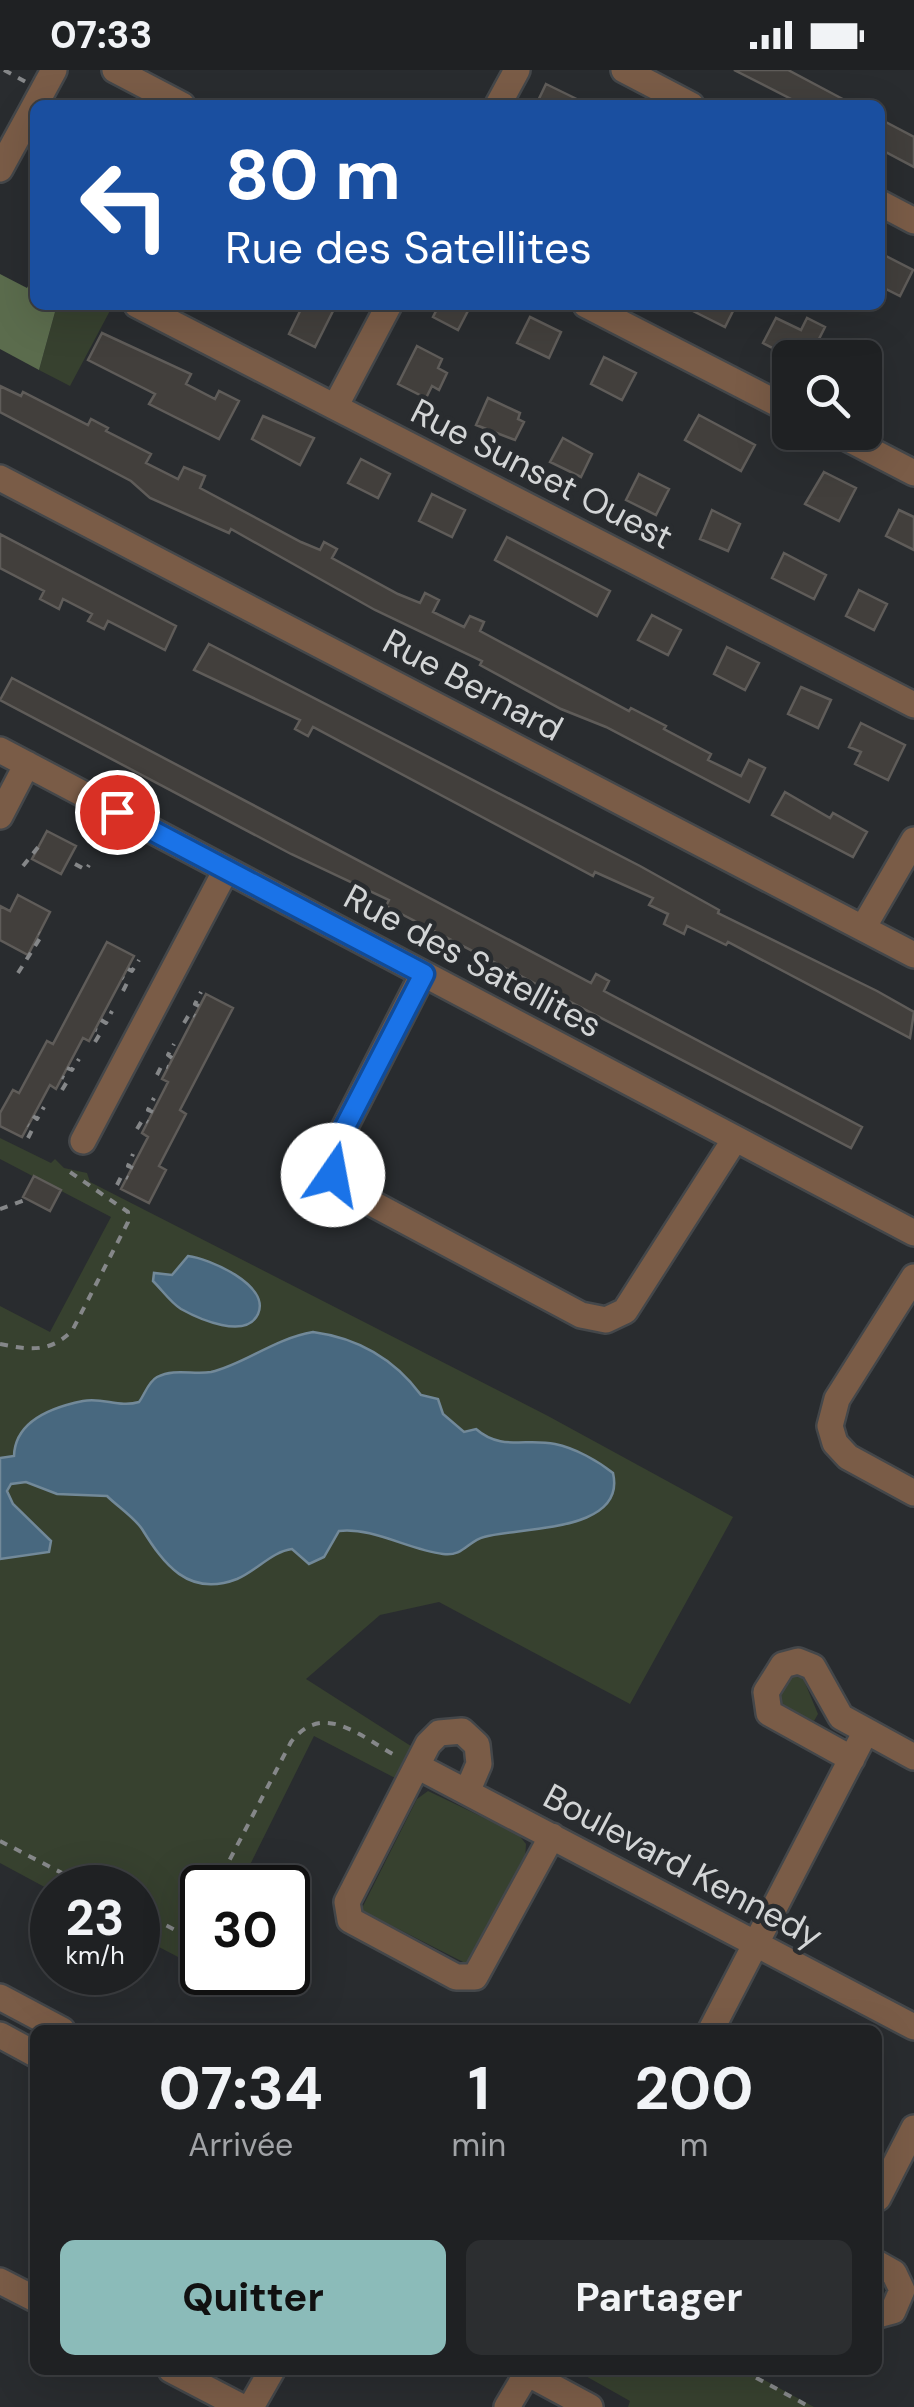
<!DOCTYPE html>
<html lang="fr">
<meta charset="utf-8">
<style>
:root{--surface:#1f2123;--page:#2c2e30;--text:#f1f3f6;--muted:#a1a3a6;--line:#3c3e41;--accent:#8bbbb9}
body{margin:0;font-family:"DM Sans",sans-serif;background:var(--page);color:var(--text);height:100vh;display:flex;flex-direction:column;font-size:38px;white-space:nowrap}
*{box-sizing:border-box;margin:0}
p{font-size:32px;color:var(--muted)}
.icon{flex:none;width:55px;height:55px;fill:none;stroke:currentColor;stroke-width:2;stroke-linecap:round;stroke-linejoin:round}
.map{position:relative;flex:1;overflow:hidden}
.sheet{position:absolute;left:30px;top:1955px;width:852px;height:350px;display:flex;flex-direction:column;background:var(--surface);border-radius:15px;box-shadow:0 10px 40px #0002,0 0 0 2px var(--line)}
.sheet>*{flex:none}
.banner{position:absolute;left:30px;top:30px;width:855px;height:210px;border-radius:15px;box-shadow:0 10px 40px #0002,0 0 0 2px var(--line);background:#1a4fa0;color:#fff;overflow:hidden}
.buttons{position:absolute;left:772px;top:270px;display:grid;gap:20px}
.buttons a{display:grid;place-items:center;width:110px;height:110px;border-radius:15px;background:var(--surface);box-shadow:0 10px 40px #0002,0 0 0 2px var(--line);font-size:50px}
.speed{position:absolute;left:30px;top:1795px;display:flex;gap:20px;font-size:50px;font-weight:700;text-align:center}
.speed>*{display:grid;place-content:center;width:130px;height:130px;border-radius:50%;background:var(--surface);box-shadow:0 10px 40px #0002,0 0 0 2px var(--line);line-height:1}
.speed small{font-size:25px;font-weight:400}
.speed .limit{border:5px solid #111;border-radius:15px;background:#fff;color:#111}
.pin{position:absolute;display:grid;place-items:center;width:85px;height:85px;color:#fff;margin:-42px;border:5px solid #fff;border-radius:50%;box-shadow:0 2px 10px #0007}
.me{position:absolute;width:110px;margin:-55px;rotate:12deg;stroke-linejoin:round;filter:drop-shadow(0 0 8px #0008)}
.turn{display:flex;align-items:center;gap:35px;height:210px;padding:0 30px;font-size:45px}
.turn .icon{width:130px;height:130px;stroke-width:2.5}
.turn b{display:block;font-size:70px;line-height:85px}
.eta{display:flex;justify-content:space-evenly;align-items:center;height:170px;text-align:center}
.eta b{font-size:60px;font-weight:700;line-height:70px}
.primary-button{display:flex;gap:20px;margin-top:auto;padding:20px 30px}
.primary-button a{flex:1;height:115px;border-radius:15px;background:var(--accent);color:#111;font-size:40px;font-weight:700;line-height:115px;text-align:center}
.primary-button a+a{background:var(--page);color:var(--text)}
.status{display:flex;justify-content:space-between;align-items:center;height:70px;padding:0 50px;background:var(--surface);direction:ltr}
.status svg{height:28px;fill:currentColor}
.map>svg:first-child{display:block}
.green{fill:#37412f}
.forest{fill:#5b6c4d}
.water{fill:#48687f;stroke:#728999;stroke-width:2.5}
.building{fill:#423f3c;stroke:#5f5c59;stroke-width:2.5}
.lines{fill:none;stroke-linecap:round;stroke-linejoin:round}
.minor-casing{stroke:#44474a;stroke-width:30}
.path{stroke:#858789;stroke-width:4;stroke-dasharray:8 8;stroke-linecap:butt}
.minor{stroke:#7a5c47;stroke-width:25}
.route-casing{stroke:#114b97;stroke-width:25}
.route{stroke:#1a73e8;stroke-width:18}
.labels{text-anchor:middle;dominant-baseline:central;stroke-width:9;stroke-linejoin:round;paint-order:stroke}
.street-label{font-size:35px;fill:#d3d5d6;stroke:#292c2f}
</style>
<div class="status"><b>07:33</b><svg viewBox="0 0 49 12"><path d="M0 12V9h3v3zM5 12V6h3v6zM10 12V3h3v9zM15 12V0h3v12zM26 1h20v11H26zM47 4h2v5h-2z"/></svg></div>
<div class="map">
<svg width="914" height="2337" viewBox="0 0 914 2337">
<rect width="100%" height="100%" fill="#292c2f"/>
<!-- green -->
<path class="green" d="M113,235L70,316L39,300L55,242L64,236Z
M0,1068L51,1093L55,1089L64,1098L87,1103L90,1112L548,1346L733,1447L630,1634L439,1532L380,1545L306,1609L414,1678L397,1709L314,1666L239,1817L202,1818V1890L199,1898L138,1866V1818H52V1821L0,1793V1236L50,1262L111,1147L0,1089Z
M791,1606L803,1608L818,1644L814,1651L780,1636L779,1627Z
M428,1721L518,1764L526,1774L525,1789L469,1895L361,1840L417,1729Z
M575,2300H746L814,2337H628L630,2331Z"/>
<!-- forest -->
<path class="forest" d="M35,203V235H79L55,242L39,300L0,279V204L27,218Z"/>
<!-- water -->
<path class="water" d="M188,1186C208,1188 271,1215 258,1244C246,1270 199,1249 181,1239C171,1233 162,1220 153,1211L154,1203L172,1205Z
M313,1262C358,1268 395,1290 421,1325L438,1329L443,1344L464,1362L476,1359C501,1381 526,1368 555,1374C575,1378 598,1391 613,1403C627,1463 519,1457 484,1467C468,1471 463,1487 443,1484C409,1480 373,1457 339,1461L324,1487L309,1494L292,1479C273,1481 256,1501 237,1509C188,1528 163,1493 142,1459C134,1447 117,1436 107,1426L57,1424L26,1412L11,1414L7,1421L13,1434L51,1471L49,1482L0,1489V1388L14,1386C15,1351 53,1337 83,1331C103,1327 119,1338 139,1332C145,1324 148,1312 157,1307C175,1298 193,1305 211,1302C245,1294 273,1269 313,1262Z"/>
<!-- building -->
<path class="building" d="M734,0H788L854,35H803Z
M546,14L589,35H536Z
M880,49L914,67V97L880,79Z
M880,183L913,200L900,226L880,216Z
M303,235H336L315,277L289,264Z
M439,235H471L458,260L433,247Z
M681,235H736L725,257Z
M530,247L561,262L549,288L517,273Z
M776,248L801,260L807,248L825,257L818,271L853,288H792L763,273Z
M102,263L191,304L186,314L215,329L219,321L239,331L219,369L149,334L155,324L88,290Z
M417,276L442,289L438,298L447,303L439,320L432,316L426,328L398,314Z
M604,287L636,303L622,330L591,314Z
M0,316L21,326L23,322L88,355L91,349L108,358L106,361L151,384L146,393L178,409L184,397L205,406L200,418L301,472L320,480L324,472L337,479L332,488L398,524L420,533L425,523L439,530L433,542L464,557L470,546L484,552L480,561L629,641L631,638L666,656L664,659L711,684L708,690L741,706L749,690L765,698L749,732L606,657L561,639L480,595L482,591L375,540L231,459L229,463L150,428L131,411L0,342Z
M488,328L520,343L518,349L524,352L515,370L476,355Z
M699,345L755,375L741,401L685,370Z
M263,346L314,368L300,395L252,369Z
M563,368L592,384L581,407L550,392Z
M361,389L390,404L378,428L348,413Z
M824,402L856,418L839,451L805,434Z
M639,404L669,419L656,445L626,430Z
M432,424L465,440L452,467L419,451Z
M712,440L740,454L728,481L700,469Z
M899,440L914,447V480L886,466Z
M0,464L176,556L165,580L108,551L104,559L88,551L92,544L63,529L59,539L40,529L44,521L0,498Z
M507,467L610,521L597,546L495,490Z
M784,483L826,505L814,529L772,508Z
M859,520L887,534L874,560L846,546Z
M652,545L681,560L668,585L638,570Z
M209,574L640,796L719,840L718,843L877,921L914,942L910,968L728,872L726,875L687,856L684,864L664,854L668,844L649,835L653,828L595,802L593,806L313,657L308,666L295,659L300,650L194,600Z
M727,577L759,593L745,620L714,604Z
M12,608L591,913L596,904L609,911L604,921L862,1057L851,1078L386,836L389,830L291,784L0,630Z
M801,617L831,630L818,658L788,644Z
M861,653L905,675L888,710L855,694L861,682L849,677Z
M785,722L830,748L833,743L867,762L853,787L772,745Z
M47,761L76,776L61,804L32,789Z
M18,825L50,842L28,885L0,870V836L10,841Z
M107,872L134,886L89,971L83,968L56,1019L50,1015L22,1067L0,1056V1043L13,1020L19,1023L47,971L53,974Z
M206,924L233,938L180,1040L186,1044L159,1096L166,1100L149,1133L121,1119L148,1067L142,1063L168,1012L162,1009Z
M34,1106L61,1120L50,1141L23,1127Z"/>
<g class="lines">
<!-- minor casing -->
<g class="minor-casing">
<path id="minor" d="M115,0L182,35
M624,0L691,35
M35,35L54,0
M498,35L517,0
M0,99L35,35
M880,133L914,151
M137,235L914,635
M586,235L790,340
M335,337L389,235
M835,362L914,403
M0,408L914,885
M0,680L914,1163
M0,746L27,694
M863,858L914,770
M423,904L335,1076L333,1105L349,1121L581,1245L606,1250L625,1241L735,1069
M83,1071L226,800
M914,1207L837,1329L830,1356L835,1373L848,1387L914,1423
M852,1689L769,1643L766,1622L783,1595L798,1591L813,1597L841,1647L914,1687
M419,1697L914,1957
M467,1722L479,1694L477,1675L462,1661L439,1663L428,1674L347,1832L350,1850L456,1907H475L552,1766
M0,1927L62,1960
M711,1960L866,1661
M0,1965L35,1984
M878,2128L914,2058
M878,2194L894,2203L902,2220L893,2241L878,2245
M0,2211L35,2229
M171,2300L242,2337
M527,2303L590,2337
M251,2337L272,2300
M507,2337L529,2300"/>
</g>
<!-- path -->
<path class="path" d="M4,0L26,12
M75,794L86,800L89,795
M23,796L39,776
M128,899L132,901L139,890
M18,903L42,865L39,863
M123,921L128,911L123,908
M199,936L195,934L201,922
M101,950L106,953L112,941
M184,953L190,943L195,946
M95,972L101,962L96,960
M172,988L168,985L174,974
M67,998L72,1000L79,989
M157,1005L162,995L168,997
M62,1020L68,1010L62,1007
M153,1042L148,1040L154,1028
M33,1046L37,1049L44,1037
M137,1059L143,1049L148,1052
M28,1068L33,1058L28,1055
M133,1098L128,1096L133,1084
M117,1115L122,1105L128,1108
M0,1139L28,1129
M0,1274C30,1280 49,1283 72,1261L128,1152V1142L70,1102
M0,1771L91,1818
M215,1818L291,1672C323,1630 361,1667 398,1687
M138,1841L189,1867L202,1841
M742,2300L810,2337"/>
<!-- minor -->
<use href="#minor" class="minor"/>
</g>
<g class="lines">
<!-- route casing -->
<g class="route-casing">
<path id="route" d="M117,742L424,904L335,1076L333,1105"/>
</g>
<!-- route -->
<use href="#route" class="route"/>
</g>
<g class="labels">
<!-- street labels -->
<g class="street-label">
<text transform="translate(542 404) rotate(27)">Rue Sunset Ouest</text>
<text transform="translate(473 615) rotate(28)">Rue Bernard</text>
<text transform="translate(473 891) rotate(28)">Rue des Satellites</text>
<text transform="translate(683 1796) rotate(28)">Boulevard Kennedy</text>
</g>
</g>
</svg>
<div class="buttons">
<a><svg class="icon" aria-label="search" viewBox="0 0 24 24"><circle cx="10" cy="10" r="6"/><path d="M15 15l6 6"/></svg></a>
</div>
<div class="speed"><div>23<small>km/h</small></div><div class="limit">30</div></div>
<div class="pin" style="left:117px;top:742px;background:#d93025"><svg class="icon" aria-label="arrive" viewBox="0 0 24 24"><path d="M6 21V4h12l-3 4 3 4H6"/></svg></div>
<svg class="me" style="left:333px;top:1105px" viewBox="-20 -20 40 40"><circle r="19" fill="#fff"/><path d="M0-13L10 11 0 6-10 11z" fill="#1a73e8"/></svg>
<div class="banner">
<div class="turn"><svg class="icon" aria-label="left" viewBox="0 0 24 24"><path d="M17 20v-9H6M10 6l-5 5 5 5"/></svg><div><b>80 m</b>Rue des Satellites</div></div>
</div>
<section class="sheet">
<div class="eta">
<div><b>07:34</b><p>Arrivée</p></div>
<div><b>1</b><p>min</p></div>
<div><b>200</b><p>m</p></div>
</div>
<div class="primary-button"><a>Quitter</a><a>Partager</a></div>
</section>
</div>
